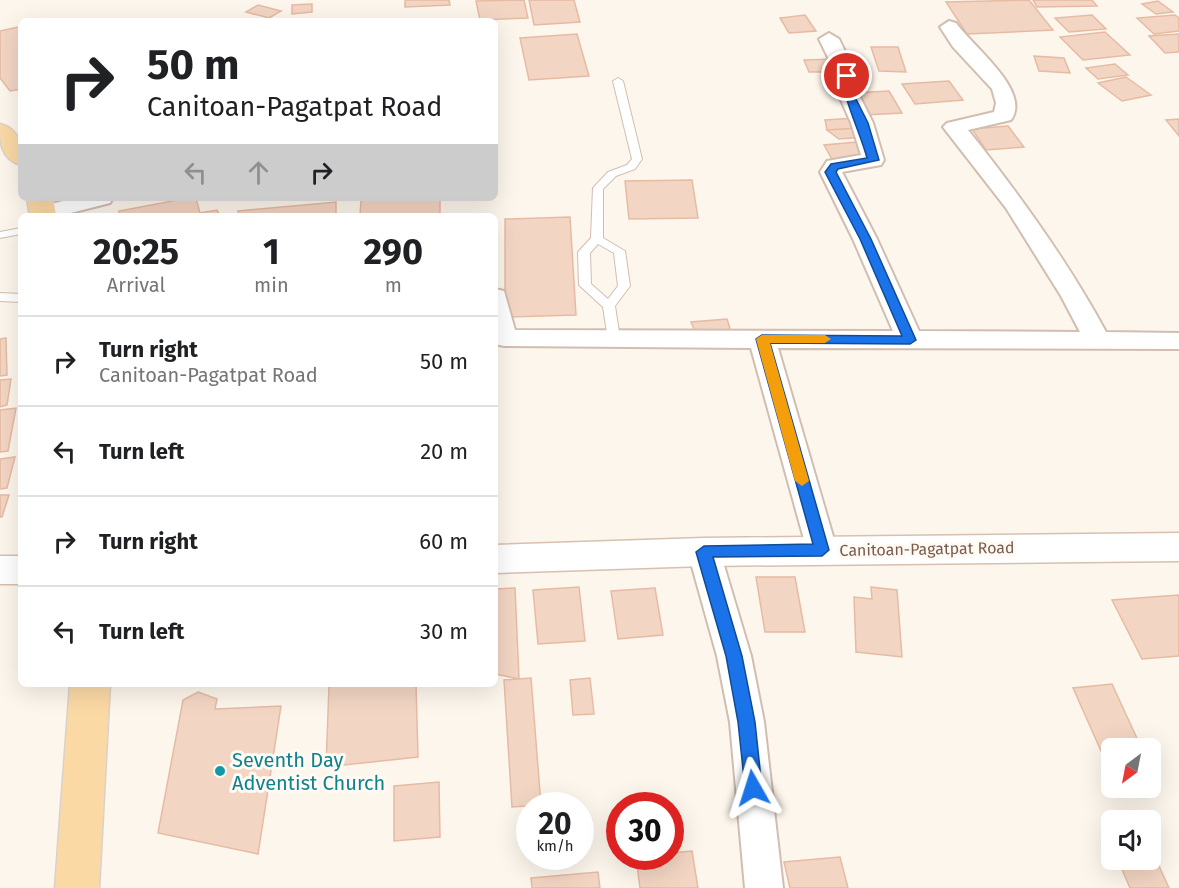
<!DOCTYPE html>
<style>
:root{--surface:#fff;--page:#f6f6f6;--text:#202124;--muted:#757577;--line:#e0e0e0}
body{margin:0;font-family:"Fira Sans",sans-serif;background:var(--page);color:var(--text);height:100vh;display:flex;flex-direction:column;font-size:22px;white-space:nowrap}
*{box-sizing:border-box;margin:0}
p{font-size:20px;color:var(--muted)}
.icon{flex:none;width:33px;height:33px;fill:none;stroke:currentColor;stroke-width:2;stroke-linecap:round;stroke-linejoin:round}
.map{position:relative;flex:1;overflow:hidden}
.sheet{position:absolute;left:18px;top:213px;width:480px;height:474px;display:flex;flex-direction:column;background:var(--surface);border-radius:9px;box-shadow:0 6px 24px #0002}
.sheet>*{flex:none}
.top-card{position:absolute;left:18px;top:18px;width:480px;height:183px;border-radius:9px;box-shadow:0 6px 24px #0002;background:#fff;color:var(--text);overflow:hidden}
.needle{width:39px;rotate:212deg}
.fabs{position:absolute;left:1101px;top:738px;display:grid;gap:12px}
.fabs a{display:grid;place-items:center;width:60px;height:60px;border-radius:9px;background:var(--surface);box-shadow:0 6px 24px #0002;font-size:30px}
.speed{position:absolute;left:516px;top:792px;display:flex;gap:12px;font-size:30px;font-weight:700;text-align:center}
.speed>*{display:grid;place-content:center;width:78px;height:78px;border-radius:50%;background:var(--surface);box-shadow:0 6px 24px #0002;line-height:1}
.speed small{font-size:15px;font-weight:400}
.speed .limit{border:9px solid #d22;background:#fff;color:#111}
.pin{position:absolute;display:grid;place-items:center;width:51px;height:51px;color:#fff;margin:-26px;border:3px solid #fff;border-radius:50%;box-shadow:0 2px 6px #0007}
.me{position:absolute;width:66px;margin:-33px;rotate:354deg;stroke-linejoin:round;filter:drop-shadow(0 0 4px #0008)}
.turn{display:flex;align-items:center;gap:21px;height:126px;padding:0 30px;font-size:27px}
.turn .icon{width:78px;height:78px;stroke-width:2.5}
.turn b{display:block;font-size:42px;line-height:51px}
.lanes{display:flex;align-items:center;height:57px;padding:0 30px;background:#0003;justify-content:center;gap:30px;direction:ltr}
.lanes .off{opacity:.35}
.eta{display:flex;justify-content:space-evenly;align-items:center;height:102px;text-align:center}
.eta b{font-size:36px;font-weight:700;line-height:42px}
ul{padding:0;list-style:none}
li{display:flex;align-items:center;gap:18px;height:90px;padding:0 30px;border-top:2px solid var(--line)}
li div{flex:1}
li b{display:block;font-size:22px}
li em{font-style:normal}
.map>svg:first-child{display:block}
.building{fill:#f3d5c3;stroke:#e6bba3;stroke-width:1.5}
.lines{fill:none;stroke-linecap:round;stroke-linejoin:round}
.lane-casing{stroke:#d1beb0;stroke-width:2}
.street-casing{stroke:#d1beb0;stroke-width:4}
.secondary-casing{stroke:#d6c0b0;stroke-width:3}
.primary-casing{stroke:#dad1cd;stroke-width:3}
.lane{fill:#fff;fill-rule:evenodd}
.street{fill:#fff;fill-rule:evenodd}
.secondary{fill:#fff;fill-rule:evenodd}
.primary{fill:#fbd9a5;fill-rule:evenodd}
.route{fill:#1a73e8;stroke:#114b97;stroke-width:1.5}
.slow{fill:#f59e0b}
.culture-dot{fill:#0f9aa8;stroke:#fffaf3;stroke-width:2}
.labels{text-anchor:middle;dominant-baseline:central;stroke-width:6;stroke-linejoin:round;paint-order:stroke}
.street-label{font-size:16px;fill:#7a5c4d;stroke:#fffaf3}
.near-culture-label{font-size:20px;fill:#0d838f;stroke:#fffaf3;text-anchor:start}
</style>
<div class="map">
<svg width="1179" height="888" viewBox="0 0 1179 888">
<rect width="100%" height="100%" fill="#fdf6ec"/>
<!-- building -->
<path class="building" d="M405,0H449L450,5L405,7Z
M524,0L528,18L480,20L476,1Z
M529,0H574L580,22L534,25Z
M1029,0L1053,30L967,34L946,2Z
M1033,0H1092L1097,6L1037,7Z
M1158,1L1173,12L1156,14L1142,4Z
M312,4V12L292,14V5Z
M258,5L281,11L269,18L246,12Z
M805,15L816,31L789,33L780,18Z
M1092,15L1106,29L1069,32L1055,18Z
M1175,15L1179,18V31L1154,34L1137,18Z
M18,27L21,34V89L10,91L0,78V31Z
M1105,32L1130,55L1083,60L1060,37Z
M577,34L589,76L529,80L520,38Z
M1179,34V52L1165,53L1149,36Z
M871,47H898L906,72L879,71Z
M1034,56L1064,58L1070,73L1039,71Z
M835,59L839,72H809L804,60Z
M1115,64L1128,75L1098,79L1086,68Z
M1126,77L1151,95L1122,101L1098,83Z
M949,81L963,100L915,104L902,84Z
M889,91L902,113L864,115L851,93Z
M855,118L858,128L827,130L825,120Z
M1179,119V136L1166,120Z
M1008,126L1024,147L986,150L972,129Z
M858,128L865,137L839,139L827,130Z
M857,142L867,158L833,161L824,145Z
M692,180L698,218L629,219L625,181Z
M188,198H196L200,213L217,210L220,216H120L119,211Z
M440,198V216H360L361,199Z
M336,202V216H238V211Z
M570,217L576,315L505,317V219Z
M727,319L733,338H698L691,322Z
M6,338L7,375L0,376V339Z
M11,379L7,405L0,407V380Z
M16,408L8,451L0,452V410Z
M15,457L7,488L0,489V459Z
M0,495H9L2,517H0Z
M756,577H795L805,632H765Z
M579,587L585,641L538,644L533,590Z
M871,587L897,590L902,657L856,652L854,597L872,599Z
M515,588L519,679L495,674V589Z
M655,588L663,635L618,639L611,591Z
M1179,595V656L1142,659L1112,600Z
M531,678L541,805L512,807L504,680Z
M590,678L594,714L573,715L570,680Z
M350,684H416L418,757L326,767L329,686Z
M1112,684L1141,747L1101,751L1073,688Z
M198,692L217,699L215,709L281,706L258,854L158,833L183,700Z
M439,782L440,837L394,841V786Z
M1150,846L1169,888H1130L1118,860H1150Z
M692,851L698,888H640L636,857L670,856V853Z
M840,857L848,888H790L784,862Z
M598,872L600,888H532L531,878Z"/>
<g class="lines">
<!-- lane casing -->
<g class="lane-casing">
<path id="lane" d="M618,78L623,81L642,159L635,169L616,176L603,189V238L625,251L630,286L615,306L620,339L614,343L608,339L603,307L579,285L578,252L591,238L593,188L608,172L627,165L632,159L613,81ZM598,244L614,253L618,286L608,299L591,284L590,253Z
M21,228V234L0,238V232Z
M0,293L21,294V302L0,301Z"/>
</g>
<!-- street casing -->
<g class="street-casing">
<path id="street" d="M949,21L956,23C972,46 1032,91 1011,120L968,130C1019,194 1067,260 1106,332L1179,333V349L778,348L837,550L833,558L822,562L811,558L807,550L751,348L504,346L495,344V289L504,291L515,330L893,331L853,239L820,172L827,161L861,155L851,123L838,93L837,76L819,39L829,33L839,39L857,76L858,93L873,123L884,160L881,165L842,172L877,239L919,331L1080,332L1061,296L1006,208L943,127L947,123L994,112L996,103L992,89L953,47L940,27Z
M75,198H113L110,203L59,216H34L31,213L35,208Z
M704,540L715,544L720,552L751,656L764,722L783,888H745L730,722L717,656L688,552L693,544Z"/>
</g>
<!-- secondary casing -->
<g class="secondary-casing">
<path id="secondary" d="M1179,533V561L704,566L495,573V545L704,538Z
M0,556H21V584H0Z"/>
</g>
<!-- primary casing -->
<g class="primary-casing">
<path id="primary" d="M0,124C21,129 21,146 21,165C0,159 0,142 0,124Z
M27,198H53L56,216H30Z
M70,684H110L99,888H55Z"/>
</g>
<!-- lane -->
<use href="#lane" class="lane"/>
<!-- street -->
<use href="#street" class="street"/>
<!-- secondary -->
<use href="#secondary" class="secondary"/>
<!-- primary -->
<use href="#primary" class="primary"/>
</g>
<!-- route -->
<path class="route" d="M847,73L852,76L853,93L868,123L879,160L838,169L836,172L871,239L916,340L910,344L770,343L829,550L822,556L713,557L742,656L755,722L762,788L759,794L753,796L747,794L745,788L738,722L726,656L696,552L704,546L813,544L756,339L762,335L902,336L860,239L825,172L831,164L867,158C860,132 844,101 842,76Z"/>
<!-- slow -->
<path class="slow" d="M762,335H825L831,339L825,343H770L809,481L802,486L795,481L756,339Z"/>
<!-- markers -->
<circle class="culture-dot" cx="220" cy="771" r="6"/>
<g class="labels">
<!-- street labels -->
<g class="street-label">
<text transform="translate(927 549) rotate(-1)">Canitoan-Pagatpat Road</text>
</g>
<!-- near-culture labels -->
<g class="near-culture-label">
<text x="232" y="760">Seventh Day<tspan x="232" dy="23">Adventist Church</tspan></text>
</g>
</g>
</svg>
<div class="fabs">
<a><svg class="needle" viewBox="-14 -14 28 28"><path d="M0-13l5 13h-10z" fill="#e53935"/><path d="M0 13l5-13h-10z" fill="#757577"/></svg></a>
<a><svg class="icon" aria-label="sound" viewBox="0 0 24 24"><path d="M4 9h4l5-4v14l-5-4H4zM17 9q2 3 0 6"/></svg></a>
</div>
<div class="speed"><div>20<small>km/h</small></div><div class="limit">30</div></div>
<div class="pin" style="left:847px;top:76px;background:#d93025"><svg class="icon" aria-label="arrive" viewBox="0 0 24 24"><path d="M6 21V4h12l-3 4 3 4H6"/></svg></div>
<svg class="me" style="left:753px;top:788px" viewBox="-20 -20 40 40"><path d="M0-17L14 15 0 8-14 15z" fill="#1a73e8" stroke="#fff" stroke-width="4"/></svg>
<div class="top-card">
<div class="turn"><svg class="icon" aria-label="right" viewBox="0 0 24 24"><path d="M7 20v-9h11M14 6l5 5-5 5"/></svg><div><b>50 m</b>Canitoan-Pagatpat Road</div></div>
<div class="lanes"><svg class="icon off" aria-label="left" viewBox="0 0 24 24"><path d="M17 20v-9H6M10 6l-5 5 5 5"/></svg><svg class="icon off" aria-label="ahead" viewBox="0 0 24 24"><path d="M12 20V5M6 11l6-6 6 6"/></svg><svg class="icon" aria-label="right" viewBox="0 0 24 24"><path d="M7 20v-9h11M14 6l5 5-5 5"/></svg></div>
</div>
<section class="sheet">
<div class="eta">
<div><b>20:25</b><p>Arrival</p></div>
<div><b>1</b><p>min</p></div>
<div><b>290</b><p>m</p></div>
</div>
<ul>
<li><svg class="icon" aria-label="right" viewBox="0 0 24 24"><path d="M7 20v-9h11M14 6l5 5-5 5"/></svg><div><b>Turn right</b><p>Canitoan-Pagatpat Road</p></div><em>50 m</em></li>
<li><svg class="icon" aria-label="left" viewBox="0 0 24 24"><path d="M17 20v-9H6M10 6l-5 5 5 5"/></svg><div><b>Turn left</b></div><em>20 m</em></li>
<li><svg class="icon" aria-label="right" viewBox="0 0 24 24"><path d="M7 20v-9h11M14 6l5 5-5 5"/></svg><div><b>Turn right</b></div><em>60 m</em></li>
<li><svg class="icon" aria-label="left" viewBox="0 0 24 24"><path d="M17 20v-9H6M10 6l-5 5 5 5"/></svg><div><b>Turn left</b></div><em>30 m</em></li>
</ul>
</section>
</div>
